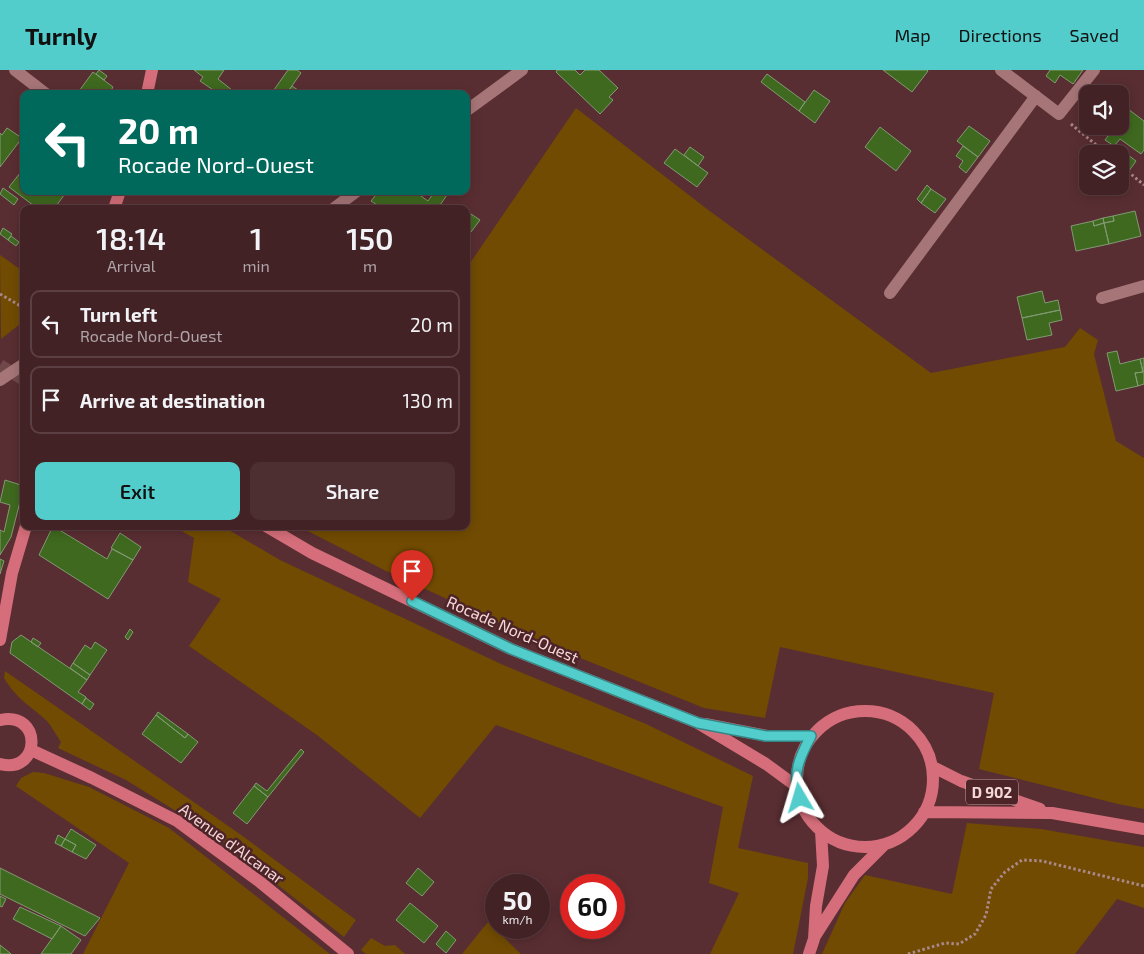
<!DOCTYPE html>
<style>
:root{--surface:#432226;--page:#4d2f32;--text:#f1f3f6;--muted:#afa4a7;--line:#5b3f43;--accent:#52cdcc}
body{margin:0;font-family:"Exo 2",sans-serif;background:var(--page);color:var(--text);height:100vh;display:flex;flex-direction:column;font-size:19px;white-space:nowrap}
*{box-sizing:border-box;margin:0}
p{font-size:16px;color:var(--muted)}
.icon{flex:none;width:28px;height:28px;fill:none;stroke:currentColor;stroke-width:2;stroke-linecap:round;stroke-linejoin:round}
.map{position:relative;flex:1;overflow:hidden}
.panel{position:absolute;left:20px;top:135px;width:450px;height:325px;display:flex;flex-direction:column;background:var(--surface);border-radius:10px;box-shadow:0 2px 12px #0003,0 0 0 1px var(--line)}
.panel>*{flex:none}
.banner{position:absolute;left:20px;top:20px;width:450px;height:105px;border-radius:10px;box-shadow:0 2px 12px #0003,0 0 0 1px var(--line);background:#00695c;color:#fff;overflow:hidden}
.buttons{position:absolute;left:1079px;top:15px;display:grid;gap:10px}
.buttons a{display:grid;place-items:center;width:50px;height:50px;border-radius:10px;background:var(--surface);box-shadow:0 2px 12px #0003,0 0 0 1px var(--line);font-size:25px}
.speed{position:absolute;left:485px;top:804px;display:flex;gap:10px;font-size:25px;font-weight:700;text-align:center}
.speed>*{display:grid;place-content:center;width:65px;height:65px;border-radius:50%;background:var(--surface);box-shadow:0 2px 12px #0003,0 0 0 1px var(--line);line-height:1}
.speed small{font-size:12px;font-weight:400}
.speed .limit{border:8px solid #d22;background:#fff;color:#111}
.pin{position:absolute;display:grid;place-items:center;width:42px;height:42px;color:#fff;margin:-51px -21px;border-radius:50% 50% 50% 0;rotate:-45deg;box-shadow:0 0 5px #0007}
.pin .icon{rotate:45deg}
.me{position:absolute;width:55px;margin:-28px;rotate:353deg;stroke-linejoin:round;filter:drop-shadow(0 0 4px #0008)}
.turn{display:flex;align-items:center;gap:18px;height:105px;padding:0 15px;font-size:22px}
.turn .icon{width:65px;height:65px;stroke-width:2.5}
.turn b{display:block;font-size:35px;line-height:42px}
.eta{display:flex;justify-content:space-evenly;align-items:center;height:85px;text-align:center}
.eta b{font-size:30px;font-weight:600;line-height:35px}
.button{display:flex;gap:10px;margin-top:auto;padding:10px 15px}
.button a{flex:1;height:58px;border-radius:10px;background:var(--accent);color:#111;font-size:20px;font-weight:600;line-height:58px;text-align:center}
.button a+a{background:var(--page);color:var(--text)}
ul{padding:0;list-style:none}
li{display:flex;align-items:center;gap:15px;height:68px;margin:0 10px 8px;padding:0 5px;border:2px solid var(--line);border-radius:10px}
li div{flex:1}
li b{display:block;font-size:19px}
li em{font-style:normal}
header{display:flex;align-items:center;gap:30px;box-sizing:border-box;height:70px;padding:0 25px;background:var(--accent);color:#111}
header strong{font-size:24px}
nav{display:flex;gap:28px;margin-inline-start:auto;font-size:18px}
.map>svg:first-child{display:block}
.green{fill:#714b02}
.building{fill:#3f691f;stroke:#819a73}
.lines{fill:none;stroke-linecap:round;stroke-linejoin:round}
.major-tunnel{stroke:#70484b;stroke-width:12;stroke-dasharray:12 6;stroke-linecap:butt}
.path{stroke:#ab888b;stroke-width:3;stroke-dasharray:2.5 2.5;stroke-linecap:butt}
.minor{stroke:#a67578;stroke-width:12}
.major{stroke:#d56e7a;stroke-width:12}
.route-casing{stroke:#358585;stroke-width:12}
.route{stroke:#52cdcc;stroke-width:9}
.labels{text-anchor:middle;dominant-baseline:central;stroke-width:5;stroke-linejoin:round;paint-order:stroke}
.shield{fill:#4d2428;stroke:#c2a2a4;stroke-width:1}
.shield-label{font-size:15px;font-weight:bold;fill:#f4d8d9}
.street-label{font-size:16px;fill:#f4d8d9;stroke:#4d2428}
</style>
<header>
<strong>Turnly</strong>
<nav><a>Map</a><a>Directions</a><a>Saved</a></nav>
</header>
<div class="map">
<svg width="1144" height="884" viewBox="0 0 1144 884">
<rect width="100%" height="100%" fill="#592e32"/>
<!-- green -->
<path class="green" d="M576,38L707,139L931,303L1065,277L1080,258L1098,270L1094,284L1116,371L1144,388V739L1118,734L979,699L994,623L780,577L765,648L704,638L541,572L386,501L298,456H466V199Z
M0,185L24,202V251L1,269Z
M173,456H222L280,490L501,594L646,654L753,706L738,778L808,793V808L793,884H710L739,823L709,813L723,737L496,655L420,748L317,665L189,576L221,529L188,512L194,468Z
M5,601L244,767L356,850L344,867L213,764L126,710L58,678L61,672C56,665 52,657 47,651C29,634 18,631 4,608Z
M33,702L44,703L89,717L169,758L330,884H83L129,793L16,716L21,708Z
M967,753L1041,759L1144,777V838L1117,829L1075,884H822L845,833L865,805L952,824Z
M488,852L521,884H462Z
M371,868L385,876L395,875L405,884H366L361,880Z"/>
<!-- building -->
<path class="building" d="M99,0L107,6L104,10L96,4Z
M194,0H224L218,9L232,20L229,24H219L200,11L203,7Z
M288,0H297L301,3L289,20L294,24H271Z
M557,0H575L580,5L585,0H599L618,18L609,27L613,30L600,44L556,2Z
M883,0H927L928,1L912,22Z
M1050,0H1083L1073,14L1060,5L1055,13L1046,6Z
M93,2L113,17L109,24H84L79,21Z
M767,4L805,32L799,41L761,12Z
M292,16L304,24H294L289,20Z
M212,19L219,24H208Z
M814,20L830,31L815,53L799,41Z
M1120,33L1144,51V80L1141,84L1120,69L1114,76L1105,70L1111,62L1103,56H1120Z
M969,56L990,71L978,87L957,71Z
M880,57L911,81L896,101L865,77Z
M7,58L22,68L0,97V63L2,65Z
M963,76L978,87L966,103L959,97L963,91L956,86Z
M690,77L704,87L698,96L684,85Z
M1119,78L1136,91L1129,101L1120,94V84H1115Z
M675,79L708,103L697,117L664,93Z
M24,98V121H67L54,139H38L9,117Z
M927,115L931,119L921,133L917,129Z
M3,118L18,129L14,135L0,124Z
M931,119L946,129L935,143L921,133Z
M375,121H403L410,126L414,121L428,131L435,121H442L447,125L438,138L439,139H383L371,131L375,126L372,124Z
M1135,141L1141,166L1109,174L1104,153L1114,151L1113,146Z
M471,144L480,150L471,162L466,159V150Z
M1113,146L1114,151L1104,153L1103,148Z
M1103,148L1104,153L1094,156L1093,151Z
M1093,151L1094,156L1104,153L1109,174L1076,181L1071,156Z
M3,158L12,164L8,170L0,164Z
M11,166L19,172L16,176L8,170Z
M1042,221L1045,233L1058,230L1060,240L1022,248L1017,227Z
M1060,240L1062,250L1049,253L1052,265L1027,270L1022,248Z
M1117,281L1120,294L1140,289L1143,302L1135,303L1138,316L1116,321L1107,283Z
M1144,288V314L1138,316L1135,303L1143,302L1140,289Z
M5,410L24,416L11,467L0,485V460L4,462L10,435L0,432Z
M53,456L107,489L112,479L133,490L108,529L39,485Z
M120,463L141,477L133,490L111,478Z
M0,489L4,491L0,504Z
M130,559L133,562L128,570L125,567Z
M21,565L87,610L78,622L86,627L82,634L10,583L12,572Z
M33,568L41,573L38,577L31,572Z
M95,572L107,580L90,605L73,593L85,575L91,579Z
M73,593L90,605L87,610L70,598Z
M86,628L94,634L90,640L82,634Z
M158,642L188,664L185,668L156,645Z
M156,645L185,668L188,664L198,672L181,693L142,664Z
M301,679L304,682L268,727L254,716L256,713L267,721Z
M254,716L268,727L247,754L233,743Z
M71,759L96,775L86,789L72,782L76,775L65,769Z
M58,765L65,769L61,776L55,773Z
M65,769L76,775L72,782L61,776Z
M0,798L100,848L85,866L0,824Z
M418,798L434,812L422,826L406,813Z
M0,826L6,829L2,837L0,836Z
M410,833L438,856L424,873L396,850Z
M20,837L61,856L52,869L13,849Z
M61,856L81,870L71,884H41Z
M446,861L456,870L446,883L436,874Z
M0,875L10,883L11,884H0Z"/>
<g class="lines">
<!-- major-tunnel -->
<path class="major-tunnel" d="M0,295L24,310"/>
<!-- path -->
<path class="path" d="M1071,54L1107,84
M1120,95L1144,115
M0,224L24,238
M908,884L945,873L959,874L975,864L986,845L991,819L1005,802L1022,790L1042,791L1144,816"/>
<!-- minor -->
<path class="minor" d="M15,0L46,24
M1001,0L1059,44L1094,0
M466,41L522,0
M333,139L357,121
M890,223L1036,26
M1102,228L1144,216
M0,310L24,294"/>
<!-- major -->
<path class="major" d="M147,24L152,0
M114,139L120,121
M266,456L312,483L511,579L698,653L766,694L796,716
M0,570L12,503L26,456
M797 709a68 68 0 1 1 136 0a68 68 0 1 1-136 0Z
M0,650C44,641 40,705 0,694
M705,654L767,666H811
M31,680L92,708L177,751L260,812L348,884
M933,697L961,711L1040,739
M924,742L1052,743L1144,759
M815,866L854,805L885,774
M809,884L814,869L816,836L823,796L821,761"/>
</g>
<g class="lines">
<!-- route casing -->
<g class="route-casing">
<path id="route" d="M412,531L511,579L698,653L766,666H811C799,688 792,704 800,728"/>
</g>
<!-- route -->
<use href="#route" class="route"/>
</g>
<g class="labels">
<!-- shield labels -->
<rect class="shield" x="966" y="709.5" width="52" height="25" rx="4"/>
<g class="shield-label">
<text x="992" y="722">D 902</text>
</g>
<!-- street labels -->
<g class="street-label">
<text transform="translate(513 559) rotate(24)">Rocade Nord-Ouest</text>
<text transform="translate(232 773) rotate(36)">Avenue d'Alcanar</text>
</g>
</g>
</svg>
<div class="buttons">
<a><svg class="icon" aria-label="sound" viewBox="0 0 24 24"><path d="M4 9h4l5-4v14l-5-4H4zM17 9q2 3 0 6"/></svg></a>
<a><svg class="icon" aria-label="layers" viewBox="0 0 24 24"><path d="M12 4l9 5-9 5-9-5zM3 14l9 5 9-5"/></svg></a>
</div>
<div class="speed"><div>50<small>km/h</small></div><div class="limit">60</div></div>
<div class="pin" style="left:412px;top:531px;background:#d93025"><svg class="icon" aria-label="arrive" viewBox="0 0 24 24"><path d="M6 21V4h12l-3 4 3 4H6"/></svg></div>
<svg class="me" style="left:800px;top:728px" viewBox="-20 -20 40 40"><path d="M0-17L14 15 0 8-14 15z" fill="#52cdcc" stroke="#fff" stroke-width="4"/></svg>
<div class="banner">
<div class="turn"><svg class="icon" aria-label="left" viewBox="0 0 24 24"><path d="M17 20v-9H6M10 6l-5 5 5 5"/></svg><div><b>20 m</b>Rocade Nord-Ouest</div></div>
</div>
<section class="panel">
<div class="eta">
<div><b>18:14</b><p>Arrival</p></div>
<div><b>1</b><p>min</p></div>
<div><b>150</b><p>m</p></div>
</div>
<ul>
<li><svg class="icon" aria-label="left" viewBox="0 0 24 24"><path d="M17 20v-9H6M10 6l-5 5 5 5"/></svg><div><b>Turn left</b><p>Rocade Nord-Ouest</p></div><em>20 m</em></li>
<li><svg class="icon" aria-label="arrive" viewBox="0 0 24 24"><path d="M6 21V4h12l-3 4 3 4H6"/></svg><div><b>Arrive at destination</b></div><em>130 m</em></li>
</ul>
<div class="button"><a>Exit</a><a>Share</a></div>
</section>
</div>
